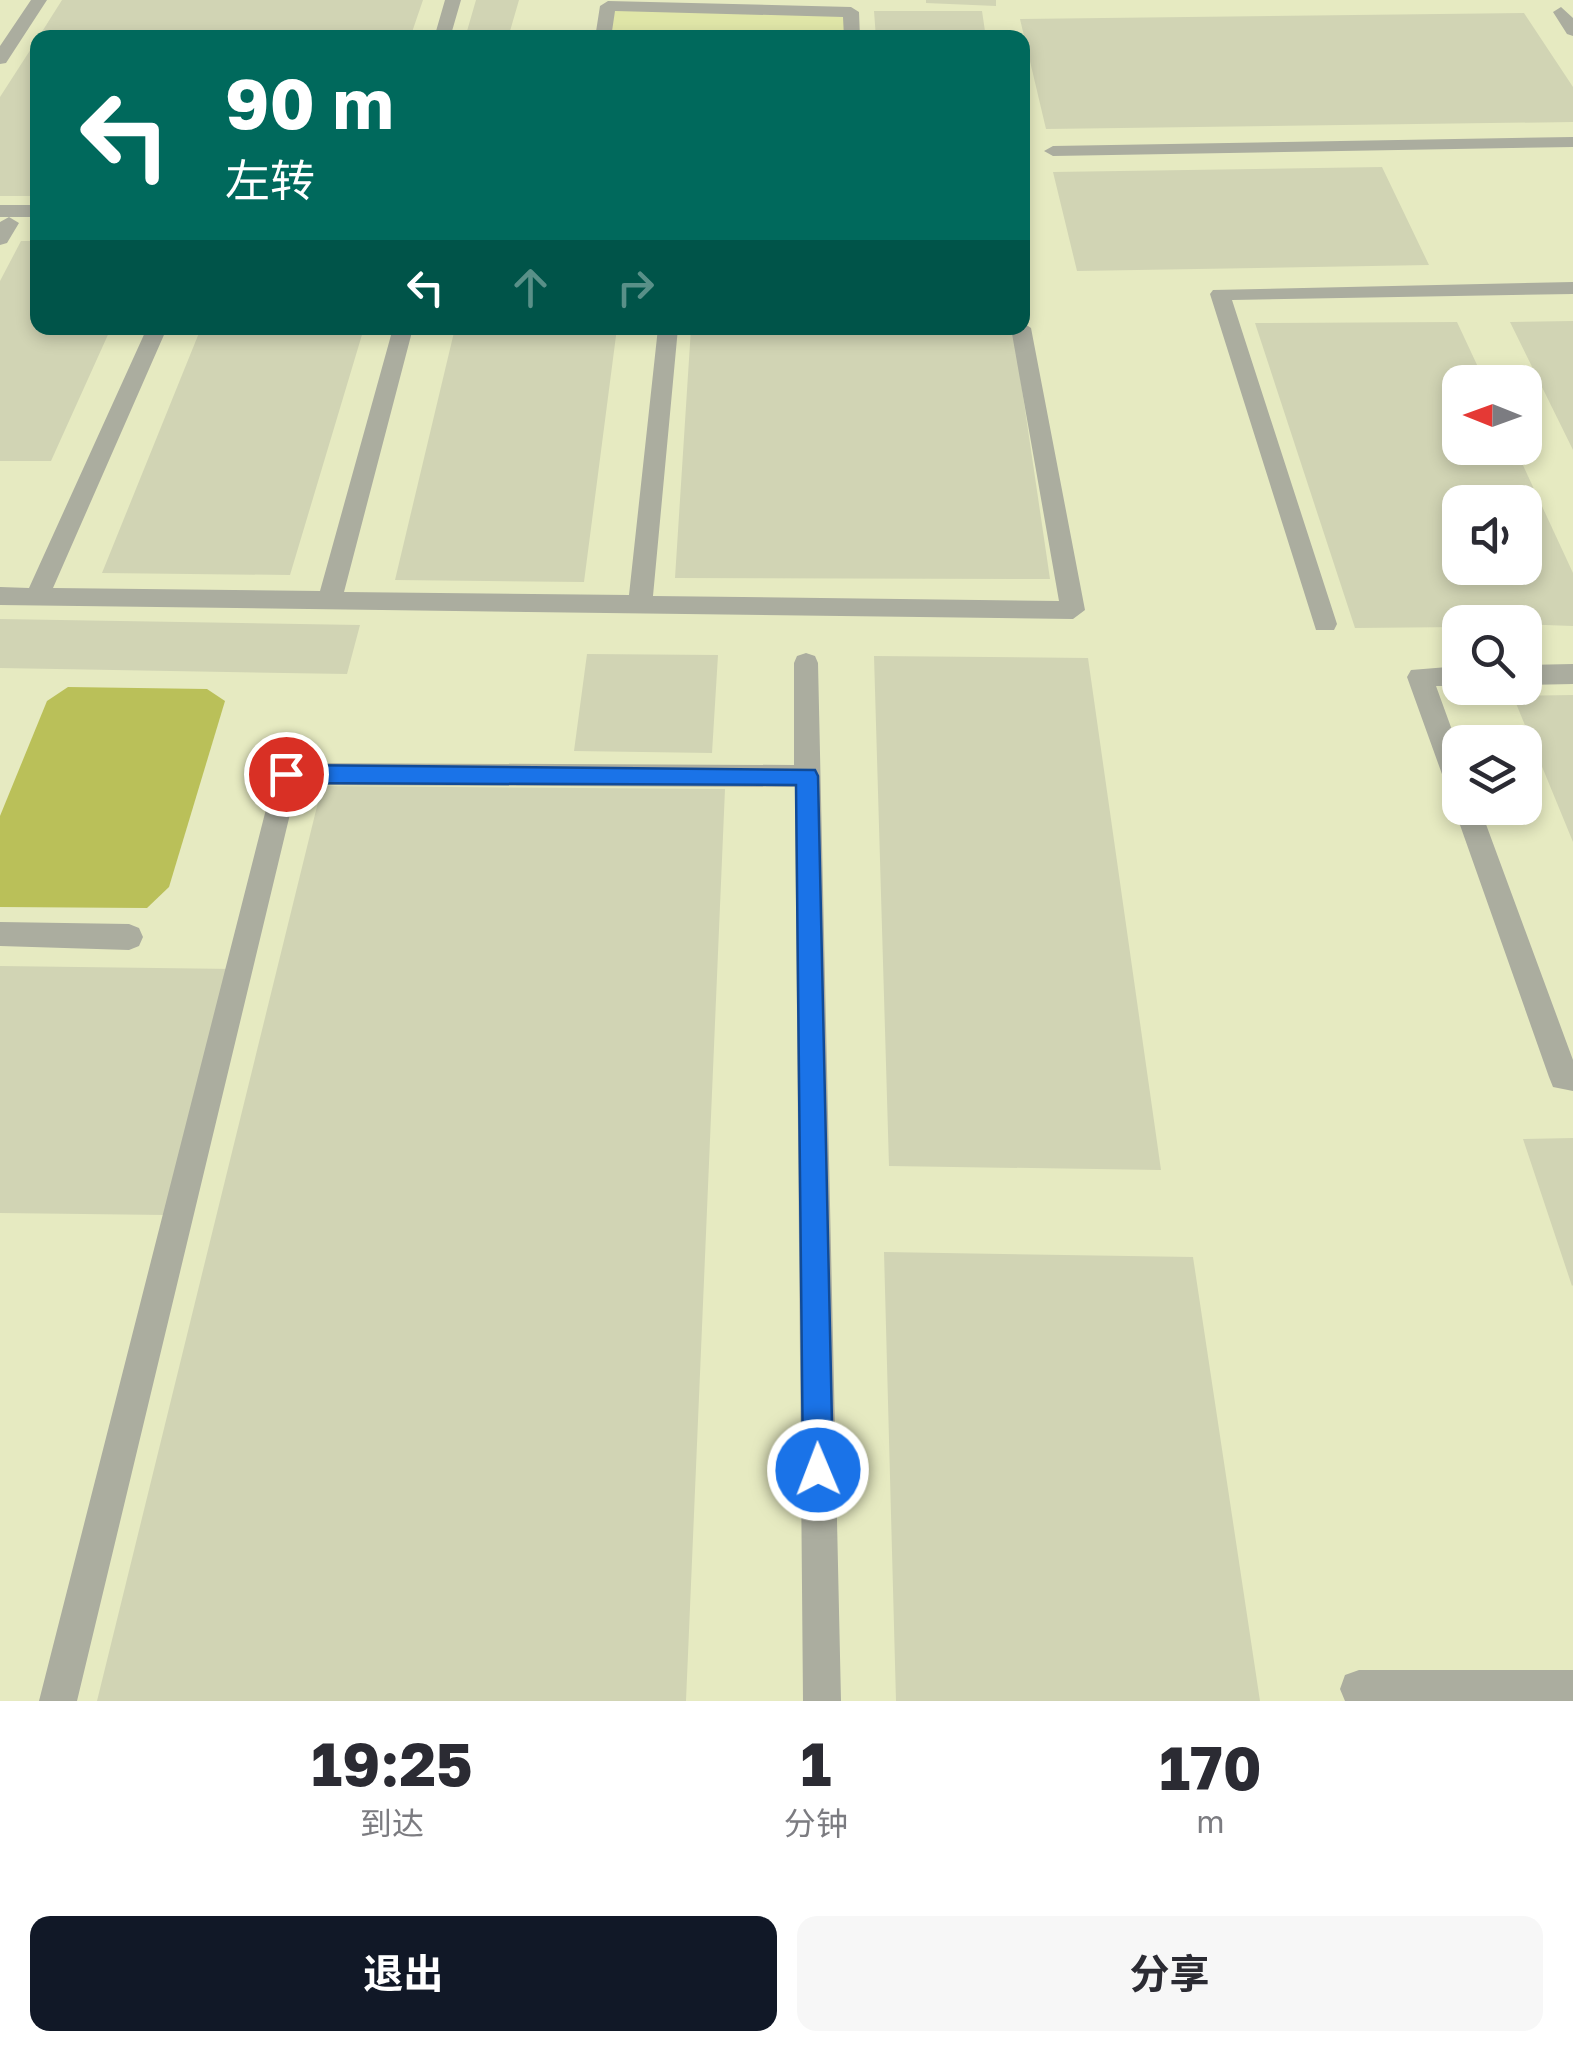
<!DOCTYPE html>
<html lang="zh">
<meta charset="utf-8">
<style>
:root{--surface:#fff;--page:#f7f7f7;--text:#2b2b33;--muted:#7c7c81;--accent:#111827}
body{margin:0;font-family:"Golos Text","Noto Sans SC",sans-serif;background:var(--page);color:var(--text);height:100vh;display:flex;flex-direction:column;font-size:38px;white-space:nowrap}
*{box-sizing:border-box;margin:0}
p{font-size:32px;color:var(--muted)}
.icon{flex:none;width:55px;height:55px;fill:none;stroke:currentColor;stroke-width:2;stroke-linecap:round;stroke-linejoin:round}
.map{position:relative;height:1701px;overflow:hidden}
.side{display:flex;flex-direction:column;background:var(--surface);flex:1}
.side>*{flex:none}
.banner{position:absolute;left:30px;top:30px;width:1000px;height:305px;border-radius:20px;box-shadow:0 5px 15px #0003;background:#00695c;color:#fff;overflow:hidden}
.needle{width:65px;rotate:271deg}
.fabs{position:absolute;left:1442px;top:365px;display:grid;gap:20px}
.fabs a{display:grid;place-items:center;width:100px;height:100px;border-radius:20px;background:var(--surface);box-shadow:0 5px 15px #0003;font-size:50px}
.pin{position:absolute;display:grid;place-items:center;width:85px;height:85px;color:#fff;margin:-42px;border:5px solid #fff;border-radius:50%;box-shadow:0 2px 10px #0007}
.me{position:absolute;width:110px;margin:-55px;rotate:359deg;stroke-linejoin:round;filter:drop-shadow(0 0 8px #0008)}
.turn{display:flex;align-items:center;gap:35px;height:210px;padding:0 30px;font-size:45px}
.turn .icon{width:130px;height:130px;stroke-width:2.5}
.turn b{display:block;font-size:70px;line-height:85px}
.lanes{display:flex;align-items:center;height:95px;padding:0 30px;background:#0003;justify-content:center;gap:50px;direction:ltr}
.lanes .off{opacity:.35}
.eta{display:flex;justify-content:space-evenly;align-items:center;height:170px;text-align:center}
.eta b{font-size:60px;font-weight:700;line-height:70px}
.button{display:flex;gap:20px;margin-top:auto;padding:20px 30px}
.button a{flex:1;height:115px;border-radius:20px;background:var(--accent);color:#fff;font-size:40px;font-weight:700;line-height:115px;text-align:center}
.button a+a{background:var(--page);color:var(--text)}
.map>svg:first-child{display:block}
.built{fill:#e6eac1;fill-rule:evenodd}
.green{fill:#e0e6a8}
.forest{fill:#bac059}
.building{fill:#d1d4b4;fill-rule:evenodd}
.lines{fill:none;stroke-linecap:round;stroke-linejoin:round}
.lane{fill:#abad9f;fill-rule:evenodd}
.route{fill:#1a73e8;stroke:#114b97;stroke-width:2.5}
</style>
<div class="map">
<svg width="1573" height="1701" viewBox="0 0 1573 1701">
<rect width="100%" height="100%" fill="#f2f5d4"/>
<!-- built -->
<path class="built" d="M0,0H1573V1701H0ZM38,38H1022V328H38ZM1460,382H1525V448H1460ZM1460,502H1525V568H1460ZM1460,622H1525V688H1460ZM1460,742H1525V808H1460Z"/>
<!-- green -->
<path class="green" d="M608,6L851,12L852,37L603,38Z"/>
<!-- forest -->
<path class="forest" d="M68,687L207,689L225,701L169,887L147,908L0,907V816L47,701Z"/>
<!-- building -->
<path class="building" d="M62,0H423L410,38H38Z
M476,0H519L508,38H465Z
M926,0H996V6L926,3Z
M874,11H982L986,38H876Z
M1524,13L1573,87V122L1046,129L1020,19Z
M38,38V196H0V97Z
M1382,167L1429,265L1077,271L1053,172Z
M21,241H38V328H111L51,461H0V281Z
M1573,321V450L1510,322Z
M1457,322L1485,382H1460V448H1515L1573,573V626L1460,622V627L1355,628L1255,323ZM1460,502H1525V568H1460Z
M201,328H364L290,575L102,573Z
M455,328H617L584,582L395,580Z
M691,328H1013L1050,579L675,578Z
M0,619L360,625L347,674L0,668Z
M587,654L718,655L712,753L574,751Z
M874,656L1088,658L1161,1170L889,1166Z
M1573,695V842L1513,696Z
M322,786L725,789L686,1701H97Z
M0,966L235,969L167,1215L0,1213Z
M1573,1138V1285L1572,1286L1523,1139Z
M884,1252L1193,1257L1260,1701H896Z"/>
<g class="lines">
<!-- lane -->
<path class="lane" d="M31,0H47L6,63L0,64V46Z
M445,0H461L450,38H434Z
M608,1L851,7L859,12L860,38H844L843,17L615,11L611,38H595L600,6Z
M1561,7L1573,18V36L1567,34L1553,12Z
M1573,137V147L1053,156L1044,151L1053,146Z
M0,205H38V217H0Z
M9,217L19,223L7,243L0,245V222Z
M1573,282V294L1232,300L1337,624L1334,630H1316L1210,294L1213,290Z
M1022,322L1031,328L1085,610L1073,619L0,605V587L29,588L147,328H167L53,588L320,591L393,328H413L344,592L629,595L658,328H678L653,596L1059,601L1011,328H1022Z
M806,653L815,656L818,663L841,1701H803L795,787L297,785L77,1701H39L277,766L286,763L794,765V663L797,656Z
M1573,664V684L1525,685V665Z
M1460,666V686H1436L1460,752V799L1451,796L1447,788L1407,677L1411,670Z
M1460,799V808H1480L1573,1060V1091L1553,1087L1549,1077L1454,808Z
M0,922L129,924L139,928L143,937L139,946L129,950L0,946Z
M1359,1670H1573V1701H1345L1340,1689L1345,1675Z"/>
</g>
<!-- route -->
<path class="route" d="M286,765L815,770L818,776L833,1470L828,1480L818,1485L808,1480L803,1470L796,785L286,783L275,774Z"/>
</svg>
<div class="fabs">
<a><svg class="needle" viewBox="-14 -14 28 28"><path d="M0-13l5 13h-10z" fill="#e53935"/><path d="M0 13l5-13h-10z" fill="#7c7c81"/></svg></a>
<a><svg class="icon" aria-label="sound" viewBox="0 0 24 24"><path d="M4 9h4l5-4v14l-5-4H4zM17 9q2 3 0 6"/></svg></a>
<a><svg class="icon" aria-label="search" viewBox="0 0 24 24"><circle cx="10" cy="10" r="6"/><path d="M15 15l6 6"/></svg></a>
<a><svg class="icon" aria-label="layers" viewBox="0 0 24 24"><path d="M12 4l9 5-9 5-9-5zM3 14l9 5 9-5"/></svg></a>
</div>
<div class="pin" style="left:286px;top:774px;background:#d93025"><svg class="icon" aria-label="arrive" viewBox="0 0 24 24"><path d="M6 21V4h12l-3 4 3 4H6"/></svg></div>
<svg class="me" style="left:818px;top:1470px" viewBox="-20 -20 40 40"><circle r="17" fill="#1a73e8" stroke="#fff" stroke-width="3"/><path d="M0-11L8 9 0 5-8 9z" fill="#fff"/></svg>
<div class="banner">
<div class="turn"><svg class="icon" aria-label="left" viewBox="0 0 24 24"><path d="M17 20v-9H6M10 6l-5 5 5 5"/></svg><div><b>90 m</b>左转</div></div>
<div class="lanes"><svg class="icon" aria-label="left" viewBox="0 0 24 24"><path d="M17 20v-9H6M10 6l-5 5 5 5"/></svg><svg class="icon off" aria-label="ahead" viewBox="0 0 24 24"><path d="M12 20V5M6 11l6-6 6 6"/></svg><svg class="icon off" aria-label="right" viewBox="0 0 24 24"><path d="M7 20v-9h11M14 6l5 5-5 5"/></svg></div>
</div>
</div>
<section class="side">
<div class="eta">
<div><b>19:25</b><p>到达</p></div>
<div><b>1</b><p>分钟</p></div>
<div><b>170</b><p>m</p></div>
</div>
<div class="button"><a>退出</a><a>分享</a></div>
</section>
